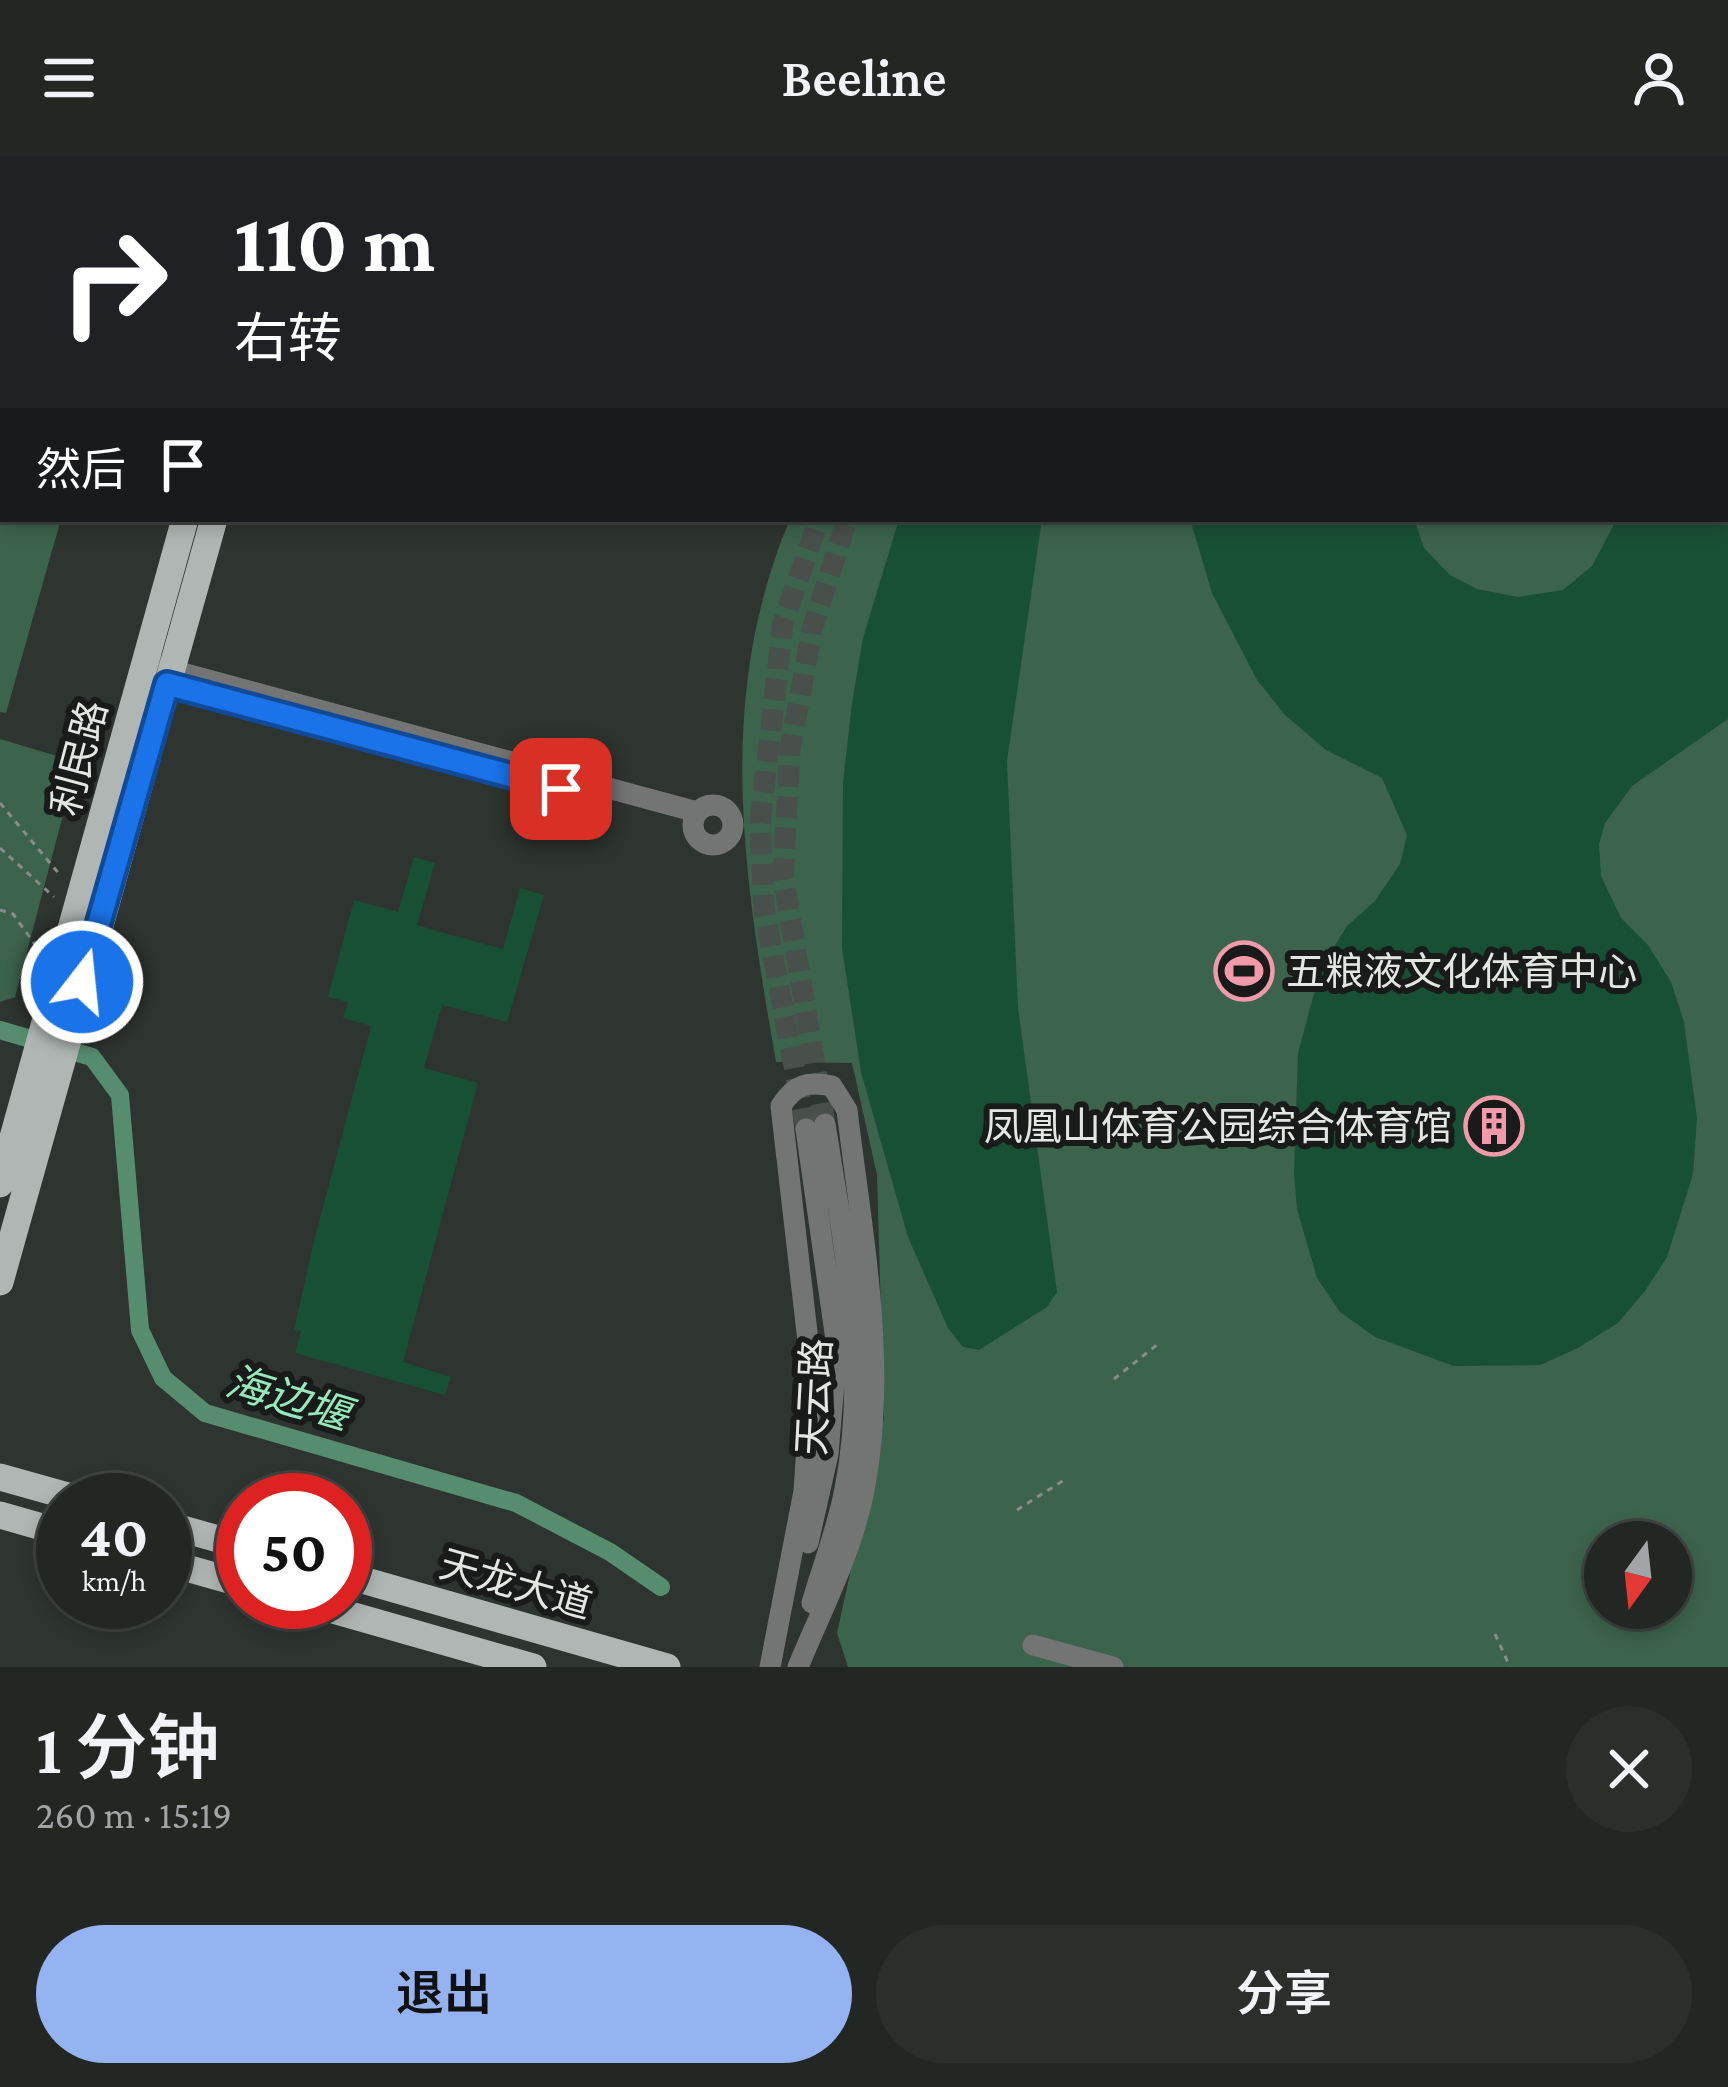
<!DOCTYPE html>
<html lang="zh">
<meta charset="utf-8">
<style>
:root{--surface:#222724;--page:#2a2f2c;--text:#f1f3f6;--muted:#a2a5a6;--line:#3f4441;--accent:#95b2f1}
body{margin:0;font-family:"Crimson Pro","Noto Sans SC",serif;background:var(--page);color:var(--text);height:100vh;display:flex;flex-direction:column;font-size:45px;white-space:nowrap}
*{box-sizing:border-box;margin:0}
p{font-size:39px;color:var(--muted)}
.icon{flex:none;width:66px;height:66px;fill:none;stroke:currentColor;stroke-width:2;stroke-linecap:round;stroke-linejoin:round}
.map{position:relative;height:1511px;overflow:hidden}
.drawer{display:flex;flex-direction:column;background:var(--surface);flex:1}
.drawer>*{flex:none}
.top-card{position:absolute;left:0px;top:0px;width:1728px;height:366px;box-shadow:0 6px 18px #0003,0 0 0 3px var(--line);background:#202124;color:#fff;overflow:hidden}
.needle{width:78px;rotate:195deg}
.controls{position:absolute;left:1584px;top:1365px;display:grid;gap:24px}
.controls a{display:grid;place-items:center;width:108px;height:108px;border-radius:50%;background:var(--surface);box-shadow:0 6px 18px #0003,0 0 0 3px var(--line);font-size:60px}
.speed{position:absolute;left:36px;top:1317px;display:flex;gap:24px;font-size:60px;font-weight:700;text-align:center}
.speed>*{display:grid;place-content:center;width:156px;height:156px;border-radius:50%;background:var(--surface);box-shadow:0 6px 18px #0003,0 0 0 3px var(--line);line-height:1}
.speed small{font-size:30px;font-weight:400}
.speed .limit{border:18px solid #d22;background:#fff;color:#111}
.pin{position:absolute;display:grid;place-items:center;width:102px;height:102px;color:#fff;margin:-51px;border-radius:24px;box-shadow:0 6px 18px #0006}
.me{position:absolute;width:132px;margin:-66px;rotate:16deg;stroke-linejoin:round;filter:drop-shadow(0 0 9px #0008)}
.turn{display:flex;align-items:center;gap:42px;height:252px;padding:0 36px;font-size:54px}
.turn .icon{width:156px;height:156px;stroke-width:2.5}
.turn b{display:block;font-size:84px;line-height:102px}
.then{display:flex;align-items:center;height:114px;padding:0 36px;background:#0003;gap:24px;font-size:45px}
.round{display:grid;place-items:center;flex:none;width:126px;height:126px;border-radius:63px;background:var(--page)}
.head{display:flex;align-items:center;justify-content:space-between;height:204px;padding:0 36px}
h1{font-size:72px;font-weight:600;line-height:90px}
.primary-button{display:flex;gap:24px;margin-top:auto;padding:24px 36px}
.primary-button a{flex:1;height:138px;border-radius:72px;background:var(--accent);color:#111;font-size:48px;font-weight:600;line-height:138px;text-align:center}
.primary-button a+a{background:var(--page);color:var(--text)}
header{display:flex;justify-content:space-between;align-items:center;height:156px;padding:0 36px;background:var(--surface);font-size:54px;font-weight:600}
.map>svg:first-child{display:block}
.green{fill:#3c634c;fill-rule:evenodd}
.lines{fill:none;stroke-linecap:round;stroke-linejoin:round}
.canal{stroke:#568d6e;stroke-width:18}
.building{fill:#185035}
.minor-tunnel{stroke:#494f4b;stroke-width:21;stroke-dasharray:21 10;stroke-linecap:butt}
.path{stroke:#888d89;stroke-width:3;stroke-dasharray:6 6;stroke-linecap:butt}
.minor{stroke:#727573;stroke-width:21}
.major{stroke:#b0b6b3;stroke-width:27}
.route-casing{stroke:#114b97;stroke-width:30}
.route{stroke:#1a73e8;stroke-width:21}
.labels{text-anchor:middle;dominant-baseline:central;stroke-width:12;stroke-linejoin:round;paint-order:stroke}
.street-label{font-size:39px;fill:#e3e7e4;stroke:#181b19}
.poi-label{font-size:39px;fill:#e3e7e4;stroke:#181b19;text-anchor:start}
.water-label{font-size:42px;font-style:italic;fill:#96e9ba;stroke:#181b19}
</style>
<header><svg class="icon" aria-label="menu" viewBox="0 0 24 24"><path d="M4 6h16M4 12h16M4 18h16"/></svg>Beeline<svg class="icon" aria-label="person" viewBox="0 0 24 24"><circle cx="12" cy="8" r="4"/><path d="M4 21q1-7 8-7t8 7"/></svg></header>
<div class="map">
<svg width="1728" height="1511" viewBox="0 0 1728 1511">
<rect width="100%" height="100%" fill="#2e3430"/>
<!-- green -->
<path class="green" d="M0,0H158L3,3V229Z
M1103,0H1728V1511H848L837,1477L884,1262L877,1019L852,907L776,906C744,721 714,543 790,363H1725V3H1099ZM1605,1386H1671V1452H1605Z
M0,236L3,363H61L6,557L0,556Z
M0,583L77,606L15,841L0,846Z"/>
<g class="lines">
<!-- canal -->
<path class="canal" d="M0,874L92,901L120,939L140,1174L163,1222L205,1257L516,1347L610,1396L661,1431"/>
</g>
<!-- building -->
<path class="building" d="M899,363H1042L1007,605L1018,852L1057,1136L1047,1151L979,1194L963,1191L948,1172L908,1081L861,916L842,792L843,627L852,547L863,482Z
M1190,363H1414L1424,392L1450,419L1477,433L1518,441L1563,434L1592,410L1617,363H1728V563L1632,630L1605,667L1599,688L1601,720L1621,762L1648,789L1671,826L1684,866L1697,962L1693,1018L1667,1101L1645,1135L1618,1167L1576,1193L1540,1209L1454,1210L1375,1181L1340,1156L1317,1122L1297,1053L1294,1018L1298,897L1321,812L1347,770L1375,745L1400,708L1407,679L1382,622L1326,594L1285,559L1257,524L1212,437Z
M414,701L435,707L417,769L448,778L503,793L520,732L544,739L507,866L442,849L424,912L478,927L403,1206L451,1221L445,1239L295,1197L301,1175L294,1174L314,1085L371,870L343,862L348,846L328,841L354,744L398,756Z"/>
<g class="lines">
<!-- minor-tunnel -->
<path class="minor-tunnel" d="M825,968L783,720L790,594L812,474L847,363
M806,973L764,753L760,667L783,467L819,363"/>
<!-- path -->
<path class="path" d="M0,647L60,719
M0,692L54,741
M0,754L13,758L39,794
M1114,1223L1158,1188
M1017,1354L1064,1324
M1495,1478L1510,1511"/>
<!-- minor -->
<path class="minor" d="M999,3L1001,0
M1026,3L1029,0
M1059,3L1062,0
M1084,3L1087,0
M145,507L697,656
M693 669a20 20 0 1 1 40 0a20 20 0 1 1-40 0Z
M806,973L837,1191L828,1298L808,1387
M812,1447C823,1409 838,1371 845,1333C869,1211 844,1088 825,968
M1033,1489L1113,1511
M770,1511L804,1335L812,1220L781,950C795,928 808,925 832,930L847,954C862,1080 889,1212 863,1339C851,1398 821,1455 798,1511"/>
<!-- major -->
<path class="major" d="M286,3L287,0
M315,3L316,0
M0,1028L185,363
M0,1126L214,363
M0,1321L82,1344
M0,1359L63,1377
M165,1368L243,1390
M165,1406L243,1428
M345,1419L667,1511
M305,1446L533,1511"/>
</g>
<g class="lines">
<!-- route casing -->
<g class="route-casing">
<path id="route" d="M82,826L167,528L561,633"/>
</g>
<!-- route -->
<use href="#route" class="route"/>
</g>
<!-- icons -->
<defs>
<g id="stadium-ring" transform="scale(3)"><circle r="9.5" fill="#181b19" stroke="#f39aaa" stroke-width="1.5"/><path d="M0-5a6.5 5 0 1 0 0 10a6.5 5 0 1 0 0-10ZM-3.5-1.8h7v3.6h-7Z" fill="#f39aaa"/></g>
<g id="building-ring" transform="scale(3)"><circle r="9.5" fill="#181b19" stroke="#f39aaa" stroke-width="1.5"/><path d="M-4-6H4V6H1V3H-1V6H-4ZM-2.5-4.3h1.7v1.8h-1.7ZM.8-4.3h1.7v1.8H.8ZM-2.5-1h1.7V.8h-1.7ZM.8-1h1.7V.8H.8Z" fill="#f39aaa"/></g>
</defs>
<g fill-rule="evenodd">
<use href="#stadium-ring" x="1244" y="815"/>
<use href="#building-ring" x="1494" y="970"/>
</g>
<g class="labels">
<!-- street labels -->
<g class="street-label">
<text transform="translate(79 602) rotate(-75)">利民路</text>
<text transform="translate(814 1241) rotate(-87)">天云路</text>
<text transform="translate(516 1428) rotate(16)">天龙大道</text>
</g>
<!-- poi labels -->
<g class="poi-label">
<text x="1286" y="815">五粮液文化体育中心</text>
<text x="1452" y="970" text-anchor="end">凤凰山体育公园综合体育馆</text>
</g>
<!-- water labels -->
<g class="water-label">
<text transform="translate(288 1242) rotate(17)">海边堰</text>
</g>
</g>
</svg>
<div class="controls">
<a><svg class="needle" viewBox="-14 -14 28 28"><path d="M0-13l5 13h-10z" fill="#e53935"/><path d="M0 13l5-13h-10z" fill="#a2a5a6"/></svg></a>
</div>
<div class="speed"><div>40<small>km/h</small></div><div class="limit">50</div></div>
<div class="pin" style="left:561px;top:633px;background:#d93025"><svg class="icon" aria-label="arrive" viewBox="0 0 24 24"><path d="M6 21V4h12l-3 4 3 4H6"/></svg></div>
<svg class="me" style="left:82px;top:826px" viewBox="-20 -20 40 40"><circle r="17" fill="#1a73e8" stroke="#fff" stroke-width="3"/><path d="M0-11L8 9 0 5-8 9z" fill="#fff"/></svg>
<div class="top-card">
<div class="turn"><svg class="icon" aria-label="right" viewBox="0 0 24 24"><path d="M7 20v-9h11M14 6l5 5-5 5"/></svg><div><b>110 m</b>右转</div></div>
<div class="then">然后<svg class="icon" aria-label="arrive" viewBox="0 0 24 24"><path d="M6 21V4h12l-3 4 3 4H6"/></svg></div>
</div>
</div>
<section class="drawer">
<div class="head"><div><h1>1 分钟</h1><p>260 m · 15:19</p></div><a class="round"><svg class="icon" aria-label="close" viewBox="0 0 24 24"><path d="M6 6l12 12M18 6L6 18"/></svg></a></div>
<div class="primary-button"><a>退出</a><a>分享</a></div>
</section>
